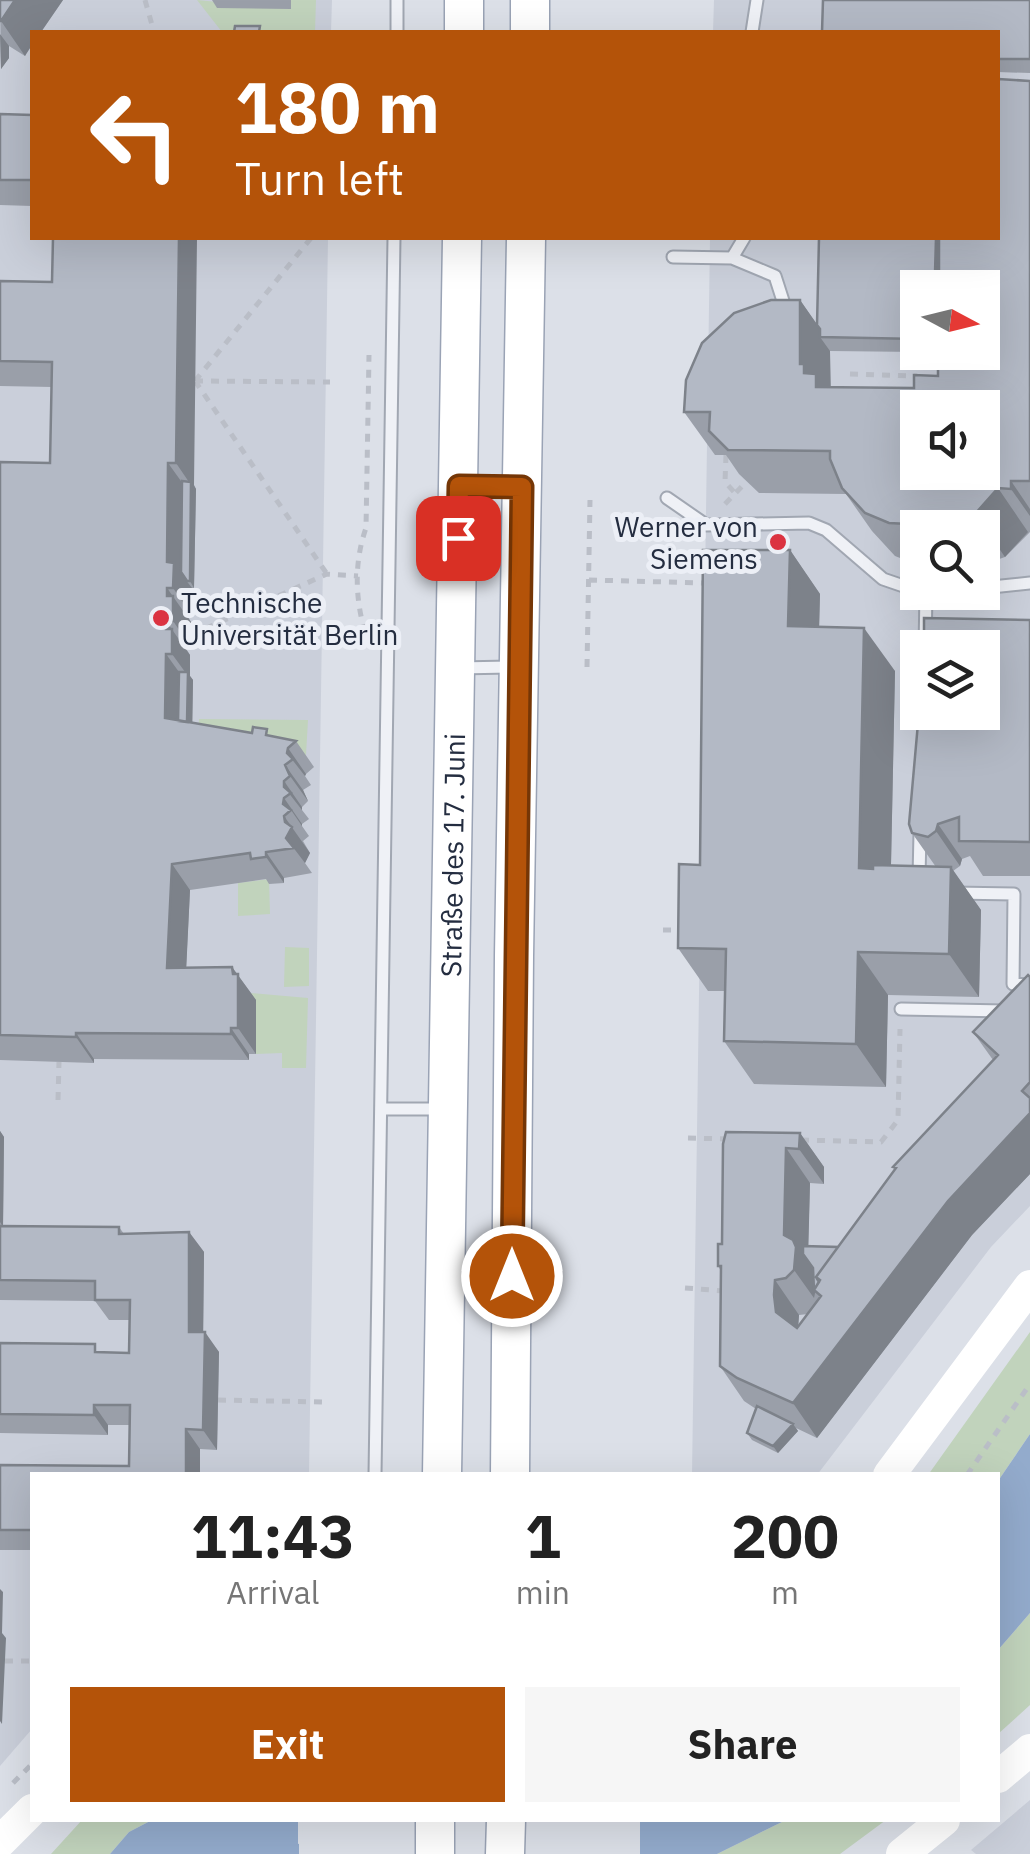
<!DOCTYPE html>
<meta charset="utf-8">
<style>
:root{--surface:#fff;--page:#f6f6f6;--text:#222;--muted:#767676;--accent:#b45309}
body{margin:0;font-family:"IBM Plex Sans",sans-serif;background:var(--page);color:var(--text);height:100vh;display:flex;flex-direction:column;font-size:38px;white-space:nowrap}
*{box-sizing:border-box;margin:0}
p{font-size:32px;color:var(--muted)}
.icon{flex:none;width:55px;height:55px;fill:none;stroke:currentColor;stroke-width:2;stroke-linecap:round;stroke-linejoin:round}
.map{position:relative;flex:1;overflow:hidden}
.drawer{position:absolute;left:30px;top:1472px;width:970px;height:350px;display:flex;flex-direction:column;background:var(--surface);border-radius:0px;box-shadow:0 10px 40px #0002}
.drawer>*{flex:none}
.banner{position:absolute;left:30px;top:30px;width:970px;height:210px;border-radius:0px;box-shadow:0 10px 40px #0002;background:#b45309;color:#fff;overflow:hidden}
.needle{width:65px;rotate:97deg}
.buttons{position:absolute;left:900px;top:270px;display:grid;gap:20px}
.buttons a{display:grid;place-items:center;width:100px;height:100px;border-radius:0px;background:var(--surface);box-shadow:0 10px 40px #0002;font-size:50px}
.pin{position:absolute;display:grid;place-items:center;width:85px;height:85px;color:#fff;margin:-42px;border-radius:20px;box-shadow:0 5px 15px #0006}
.me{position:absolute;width:110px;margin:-55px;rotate:0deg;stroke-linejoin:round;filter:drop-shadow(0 0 8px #0008)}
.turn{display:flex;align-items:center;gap:35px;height:210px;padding:0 40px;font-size:45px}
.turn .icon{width:130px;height:130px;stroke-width:2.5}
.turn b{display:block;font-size:70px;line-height:85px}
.eta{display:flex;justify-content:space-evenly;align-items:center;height:170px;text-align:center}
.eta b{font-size:60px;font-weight:800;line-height:70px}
.button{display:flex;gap:20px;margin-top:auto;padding:20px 40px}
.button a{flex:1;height:115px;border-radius:0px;background:var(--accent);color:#fff;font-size:40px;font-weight:800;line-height:115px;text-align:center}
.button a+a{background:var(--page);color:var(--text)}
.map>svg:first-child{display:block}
.built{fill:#cacfda;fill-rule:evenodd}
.green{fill:#c1d3bc}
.water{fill:#93abcc}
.pier{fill:#dce0e8}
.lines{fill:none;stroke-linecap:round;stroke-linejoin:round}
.lane-casing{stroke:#a1a7b2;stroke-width:15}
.primary-casing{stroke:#9aa3b5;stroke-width:41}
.path{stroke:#babec7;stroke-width:5;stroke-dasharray:8 8;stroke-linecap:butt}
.lane{stroke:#eff1f6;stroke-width:11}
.secondary{stroke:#fff;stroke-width:32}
.primary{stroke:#fff;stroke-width:38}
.wall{fill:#9a9fa9;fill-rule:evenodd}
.shaded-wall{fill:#7d828a}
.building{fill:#b3b9c5;stroke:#7d828a;stroke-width:2.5;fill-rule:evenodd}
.route-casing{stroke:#753606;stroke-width:25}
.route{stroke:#b45309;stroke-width:18}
.poi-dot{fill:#db3341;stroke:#eceff6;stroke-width:4}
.labels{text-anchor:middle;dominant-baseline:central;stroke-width:10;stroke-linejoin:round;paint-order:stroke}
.poi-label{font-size:28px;fill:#242d40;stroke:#eceff6;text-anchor:end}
.street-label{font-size:28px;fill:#242d40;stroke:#eceff6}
</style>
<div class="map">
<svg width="1030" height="1854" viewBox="0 0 1030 1854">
<rect width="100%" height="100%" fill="#dce0e8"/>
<!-- built -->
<path class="built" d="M0,0H332L331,32H32V238H328L309,1475H32V1729L0,1766Z
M714,0H1030V1206L991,1247L817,1475H692L710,238H998V32H713ZM918,288H982V352H918ZM918,408H982V472H918ZM918,528H982V592H918ZM918,648H982V712H918Z
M1030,1800V1854H976L971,1850Z"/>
<!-- green -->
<path class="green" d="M197,0L291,9V0H316L315,32H222Z
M199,719L308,720L306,755L198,737Z
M269,879L270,914L238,916V883Z
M285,947L309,948V986L284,987Z
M250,993L308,998L306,1068H282V1053L256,1054V1001Z
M1030,1332V1434L998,1481V1475H928Z
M1030,1613V1705L998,1734V1650Z
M82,1820H152L129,1832L110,1854H51Z
M786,1820H886L840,1854H717Z"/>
<!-- water -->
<path class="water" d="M1030,1434V1613L998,1650V1481Z
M152,1820H298V1844L385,1820H786L717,1854H110L129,1832Z"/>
<!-- pier -->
<path class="pier" d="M299,1820H303L302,1838L366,1820H640V1854H299Z"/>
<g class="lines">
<!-- lane casing -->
<g class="lane-casing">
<path id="lane" d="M397,32V0
M752,32L757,0
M673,257L732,258L744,238
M732,258L775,276L784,304
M463,486L515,487
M667,498L706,525L809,523L826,530L883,579L918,591
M982,588L1030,583
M942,592H956
M925,648L926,592
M458,668L515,667
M919,878L920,832
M954,893L1014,894L1013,984L1030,985
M901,1009L1005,1011
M381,1109H445
M375,1475L394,238"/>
</g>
<!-- primary casing -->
<g class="primary-casing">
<g id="primary">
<path d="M464,32V0"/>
<path d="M530,32V0"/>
<path id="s1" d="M442,1475L462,238"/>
<path d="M510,1475L514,956L526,238"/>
<path d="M435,1854V1820"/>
<path d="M505,1854L506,1820"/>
</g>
</g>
<!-- path -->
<path class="path" d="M145,0L154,32
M850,374L917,376
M195,381L327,574
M195,381L311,238
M195,381L330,382
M726,455L725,482L735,493
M725,504L747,481
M589,580L705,583
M365,632C355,598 354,562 366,528L369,355
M191,635L327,574L358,576
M587,667L590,500
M663,930H681
M58,1100L59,1062
M688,1138L730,1139
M801,1140L881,1142L898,1120L900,1029
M685,1288L724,1291
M218,1400L323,1402
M967,1475L1030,1384
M5,1661H32
M13,1783L32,1764"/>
<!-- lane -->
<use href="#lane" class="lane"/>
<!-- secondary -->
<path class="secondary" d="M889,1475L1030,1286
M998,1777L1030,1750
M0,1842L32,1810
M902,1854L944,1820"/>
<!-- primary -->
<use href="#primary" class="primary"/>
</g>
<!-- wall -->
<path class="wall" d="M0,0H63L41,32H32L25,56L9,46V58L1,69Z
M212,0H291V9L217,8Z
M1030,0V73L998,72V32Z
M1030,81V532L1005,557L982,565V528H918V565L895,556L872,531L846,494L759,493L739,474L726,455H715L684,412L800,300L817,325L998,238ZM918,288H982V352H919L938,353V376L914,388L830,387V351L918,352Z
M0,114L32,115V206L0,205Z
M0,280L52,282L196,489L194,588H192L191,614L186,613L191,622V647H185L190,655V676L193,680L192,723L296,741L314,767L306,774L305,776L311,785L303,790L308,801L302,807V810L309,819L302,824V826L309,836L303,841L310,853L305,863L312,873L284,878V883L269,884L266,879L190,890L186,968L232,967L256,1000V1054H249V1060L94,1059V1063L0,1060V462L50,463L52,387L0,386Z
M790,550L820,594L819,627L895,671L891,866L936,867L912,833L1030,620V876H983L970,856L962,859L960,866L953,871L981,910L979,997L888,995L886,1087L754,1084L724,1041L725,991H708L678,948Z
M1030,977V1174L972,1235L817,1438L796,1428L798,1431L778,1453L752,1440L747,1433L756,1409L744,1401L720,1366L721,1271L718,1266L722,1244L723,1144L800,1133L824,1167V1184L810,1183L808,1246L838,1247L895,1170L893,1167L993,1060L973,1032ZM808,1314L798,1326L799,1315Z
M0,1131L4,1137L3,1226L119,1227L124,1234L189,1232L204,1252L203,1332L219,1352L217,1450L200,1449V1475H32V1550H0V1465L129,1466L130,1425H108V1435L0,1433V1343L101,1352L129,1353V1320H109L95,1301L0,1300Z"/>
<!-- shaded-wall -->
<path class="shaded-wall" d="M15,0H63L41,32H32V45L25,56L1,21Z
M0,34L9,46V58L1,69Z
M179,238H197L194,485L196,489L194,588L190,581L191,485L176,463Z
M936,238H946L938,286H934Z
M800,300L826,337H820L830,351L831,395L847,417L804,373L800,364Z
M168,463L186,488L185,579L192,588L191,614L173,588L167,562Z
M1011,481L1030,509V516L1011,489Z
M998,488L1028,532L1005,557L975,514Z
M790,550L820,594L818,669L788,626Z
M167,588L191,622V647L173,621L167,596Z
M166,621L190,655V676L193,680L192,746L187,739L188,676L172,654L166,629Z
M864,628L895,671L890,912L859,868Z
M166,654L184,679L183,738L165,718Z
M288,748L306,774L305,776L287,753Z
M285,765L303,790L308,801L290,776Z
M284,781L302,807V810L284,787Z
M284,798L302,824V826L291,810L283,804Z
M284,816L310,853L305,863L286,838Z
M938,824L962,859L960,866L936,831Z
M266,852L284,878V883L266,857Z
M172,864L190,890L185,994L167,968Z
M951,867L981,910L979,997L949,954Z
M858,952L888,995L886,1087L856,1044Z
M232,967L256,1000V1054L238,1028Z
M231,1028L249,1054V1060L231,1034Z
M76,1033L94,1059V1063L76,1037Z
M1030,1113V1174L972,1235L817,1438L793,1403L948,1201Z
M0,1131L4,1137L3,1227L0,1222Z
M800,1133L824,1167V1184L799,1149Z
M786,1148L810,1183L808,1261L818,1279L814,1298L794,1270L784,1235Z
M189,1232L204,1252L203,1352L189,1332Z
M775,1280L799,1315L798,1330L776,1312L774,1295Z
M205,1332L219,1352L217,1450L203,1430Z
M94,1405L108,1425V1435L94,1415Z
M793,1424L798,1431L778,1453L773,1446Z
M186,1429L200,1449V1475H186Z
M0,1589L3,1592L2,1633L6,1638L2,1724L0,1721Z"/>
<!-- building -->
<path class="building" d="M0,0H15L1,21H0Z
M823,0H1030V59H998V32H822Z
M235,26H260L259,32H234Z
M998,79L1030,81V481H1011V489L998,488L975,514L944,525L928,524L926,528L911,529L908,524L889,523L865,513L842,488L830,459V451L728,450L709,431L710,412H684L686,380L702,343L734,313L771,300H800V364H804V373L816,374V387L914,388V375L938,376V352H982V288L915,286V273H939V238H998ZM918,408H982V472H918Z
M0,114L32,115V180H0Z
M53,238H179L176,463H168L167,562L174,563L173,588H167V596H173V621H166V629H172V654H166L165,718L252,733L253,727L267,729L266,735L296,741L288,748L287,753L293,759L285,765L290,776L284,781V787L291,793L284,798L283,804L291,810L284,816L285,822L292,827L286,838L294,848L266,852V857L251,859L250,853L172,864L167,968L232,967L233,974H238V1028H231V1034L76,1033V1037L0,1035V462L50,463L52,362L0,361V281L52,282Z
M819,238H936L935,273H915V286L918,289V339L820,337V329L817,325Z
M182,481L191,482L190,581H187L181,572Z
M703,550H790L788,626L864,628L859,868L873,869V865L951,867L949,954L858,952L856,1044L724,1041L726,949L678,948L679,864L700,865Z
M924,618L1030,620V842L959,841V817L938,824L936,831L928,837L912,833L909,824L919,712H982V648H924Z
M179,672H188L187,722L178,721Z
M1028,975L1030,977V1082L1022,1091L1030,1098V1113L948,1201L793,1403L737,1378L720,1366L721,1266H718V1244H722L723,1144L726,1132L800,1133L799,1149L786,1148L784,1235L793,1240L796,1247L794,1270L786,1278L775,1280L774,1295L776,1312L797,1328L821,1296L814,1290L820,1280L816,1277L896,1168L893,1167L998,1055L973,1032Z
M0,1226L119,1227V1234L189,1232V1332H205L203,1430L186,1429V1475H32V1530H0V1465L129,1466L130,1405H94V1415L0,1414V1343L95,1344V1352L129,1353L130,1300H95V1281L0,1280Z
M803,1246L838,1247L816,1277L819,1282L814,1290L813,1268L803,1254Z
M757,1406L793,1424L773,1446L747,1433Z"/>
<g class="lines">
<!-- route casing -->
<g class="route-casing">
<path id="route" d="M458,538L459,486L522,487L512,1276"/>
</g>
<!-- route -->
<use href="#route" class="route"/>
</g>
<!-- markers -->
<g class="poi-dot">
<circle cx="778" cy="542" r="10"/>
<circle cx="161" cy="618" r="10"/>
</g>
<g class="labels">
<!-- poi labels -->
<g class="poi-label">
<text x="758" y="526">Werner von<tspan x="758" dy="32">Siemens</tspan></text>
<text x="181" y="602" text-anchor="start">Technische<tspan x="181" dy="32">Universität Berlin</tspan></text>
</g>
<!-- street labels -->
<g class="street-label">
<text stroke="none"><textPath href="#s1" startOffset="620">Straße des 17. Juni</textPath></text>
</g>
</g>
</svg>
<div class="buttons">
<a><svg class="needle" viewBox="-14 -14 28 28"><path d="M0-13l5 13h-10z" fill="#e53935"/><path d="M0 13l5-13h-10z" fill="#767676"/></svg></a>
<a><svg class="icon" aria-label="sound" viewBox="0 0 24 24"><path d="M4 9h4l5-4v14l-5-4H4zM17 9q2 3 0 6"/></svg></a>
<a><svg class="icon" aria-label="search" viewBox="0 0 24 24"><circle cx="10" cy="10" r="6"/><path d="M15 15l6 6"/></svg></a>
<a><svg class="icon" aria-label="layers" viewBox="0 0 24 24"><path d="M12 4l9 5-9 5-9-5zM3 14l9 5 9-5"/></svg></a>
</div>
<div class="pin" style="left:458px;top:538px;background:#d93025"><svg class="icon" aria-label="arrive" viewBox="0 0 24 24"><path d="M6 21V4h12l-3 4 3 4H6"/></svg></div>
<svg class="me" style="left:512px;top:1276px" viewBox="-20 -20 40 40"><circle r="17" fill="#b45309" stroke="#fff" stroke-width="3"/><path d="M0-11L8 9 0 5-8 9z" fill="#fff"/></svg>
<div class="banner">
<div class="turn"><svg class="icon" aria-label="left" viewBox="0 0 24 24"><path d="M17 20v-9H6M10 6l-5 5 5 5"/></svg><div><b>180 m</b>Turn left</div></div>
</div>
<section class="drawer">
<div class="eta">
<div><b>11:43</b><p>Arrival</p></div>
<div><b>1</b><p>min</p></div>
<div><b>200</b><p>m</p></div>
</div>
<div class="button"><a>Exit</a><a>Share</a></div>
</section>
</div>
